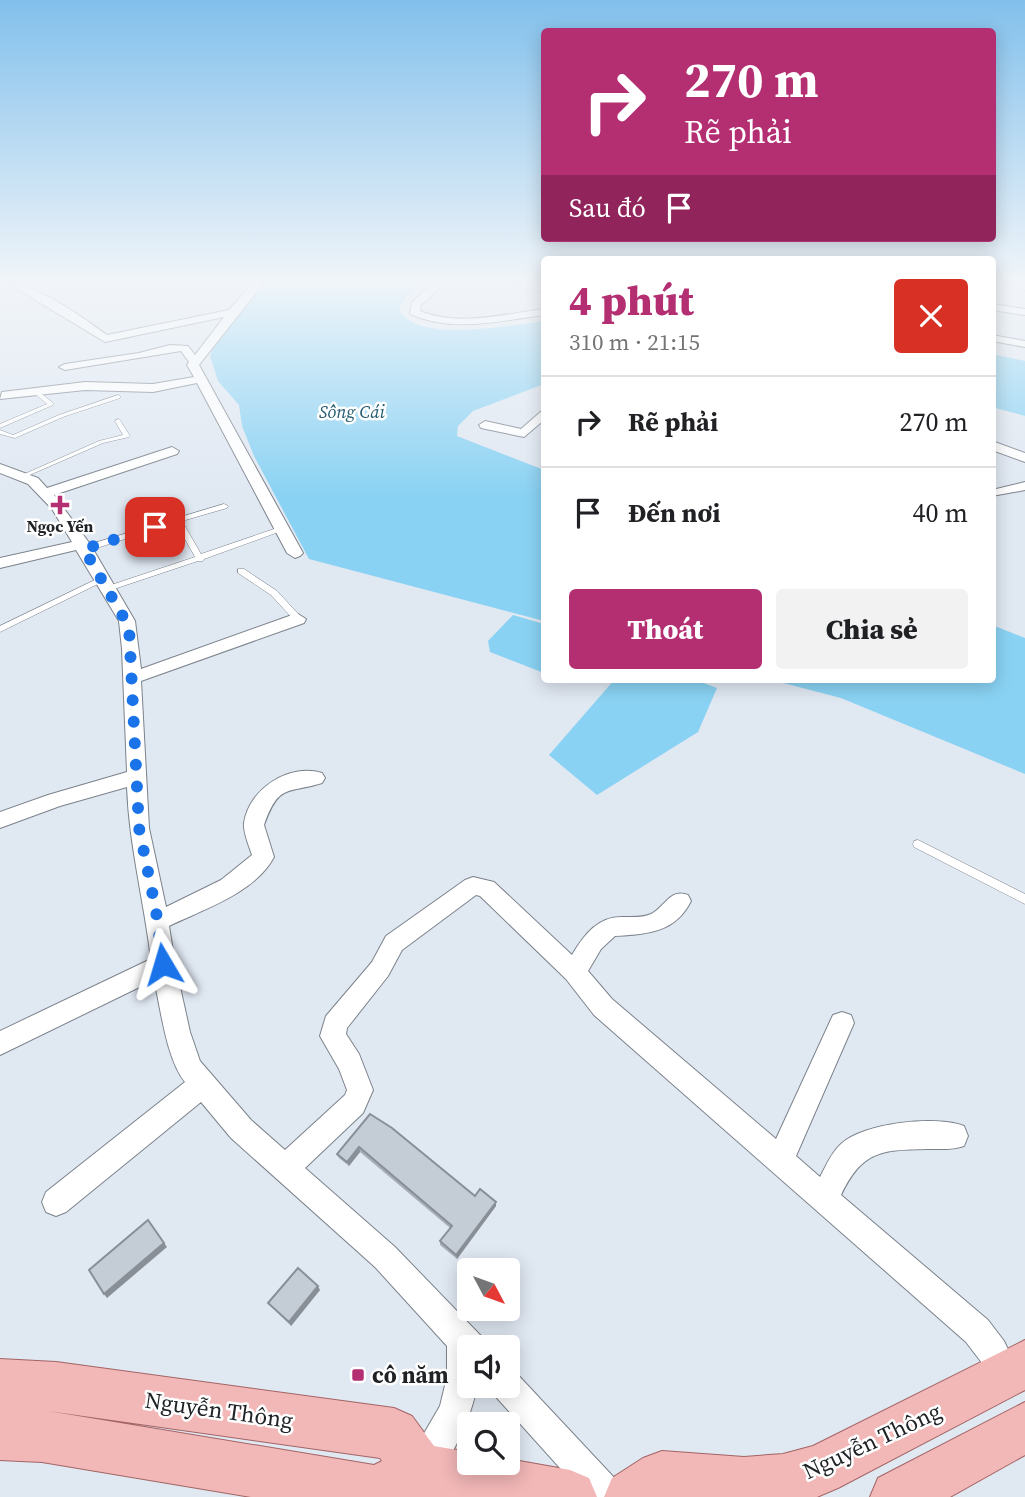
<!DOCTYPE html>
<html lang="vi">
<meta charset="utf-8">
<style>
:root{--surface:#fff;--page:#f2f2f2;--text:#202124;--muted:#757577;--line:#e0e0e0;--accent:#b42e72}
body{margin:0;font-family:"Source Serif 4",serif;background:var(--page);color:var(--text);height:100vh;display:flex;flex-direction:column;font-size:26px;white-space:nowrap}
*{box-sizing:border-box;margin:0}
p{font-size:23px;color:var(--muted)}
.icon{flex:none;width:38px;height:38px;fill:none;stroke:currentColor;stroke-width:2;stroke-linecap:round;stroke-linejoin:round}
.map{position:relative;flex:1;overflow:hidden}
.side{position:absolute;left:541px;top:256px;width:455px;height:427px;display:flex;flex-direction:column;background:var(--surface);border-radius:7px;box-shadow:0 4px 18px #0003}
.side>*{flex:none}
.banner{position:absolute;left:541px;top:28px;width:455px;height:214px;border-radius:7px;box-shadow:0 4px 18px #0003;background:#b42e72;color:#fff;overflow:hidden}
.needle{width:46px;rotate:131deg}
.tools{position:absolute;left:457px;top:1258px;display:grid;gap:14px}
.tools a{display:grid;place-items:center;width:63px;height:63px;border-radius:7px;background:var(--surface);box-shadow:0 4px 18px #0003;font-size:35px}
.pin{position:absolute;display:grid;place-items:center;width:60px;height:60px;color:#fff;margin:-30px;border-radius:14px;box-shadow:0 4px 10px #0006}
.me{position:absolute;width:77px;margin:-38px;rotate:353deg;stroke-linejoin:round;filter:drop-shadow(0 0 5px #0008)}
.turn{display:flex;align-items:center;gap:24px;height:147px;padding:0 28px;font-size:32px}
.turn .icon{width:91px;height:91px;stroke-width:2.5}
.turn b{display:block;font-size:49px;line-height:60px}
.then{display:flex;align-items:center;height:66px;padding:0 28px;background:#0003;gap:14px;font-size:26px}
.round{display:grid;place-items:center;flex:none;width:74px;height:74px;border-radius:7px;background:var(--page)}
.summary{display:flex;align-items:center;justify-content:space-between;height:119px;padding:0 28px}
h1{font-size:42px;font-weight:800;line-height:52px;color:var(--accent)}
.cta{display:flex;gap:14px;margin-top:auto;padding:14px 28px}
.cta a{flex:1;height:80px;border-radius:7px;background:var(--accent);color:#fff;font-size:28px;font-weight:800;line-height:80px;text-align:center}
.cta a+a{background:var(--page);color:var(--text)}
ul{padding:0;list-style:none}
li{display:flex;align-items:center;gap:21px;height:91px;padding:0 28px;border-top:2px solid var(--line)}
li div{flex:1}
li b{display:block;font-size:26px}
li em{font-style:normal}
.map>svg:first-child{display:block}
.water{fill:#8ad2f3}
.lines{fill:none;stroke-linecap:round;stroke-linejoin:round}
.lane-casing{stroke:#7b828b;stroke-width:1}
.street-casing{stroke:#7b828b;stroke-width:2}
.primary-casing{stroke:#a36465;stroke-width:2}
.lane{fill:#fff;fill-rule:evenodd}
.street{fill:#fff;fill-rule:evenodd}
.primary{fill:#f2b7b7;fill-rule:evenodd}
.wall{fill:#a9afb8}
.shaded-wall{fill:#898f96}
.building{fill:#c4ccd6;stroke:#898f96;stroke-width:2}
.route{stroke:#1a73e8;stroke-width:12;stroke-dasharray:0 21.6}
.poi-dot{fill:#b42e72;stroke:#fff;stroke-width:2.5}
.labels{text-anchor:middle;dominant-baseline:central;stroke-width:5;stroke-linejoin:round;paint-order:stroke}
.far-poi-label{font-size:16px;font-weight:bold;fill:#202326;stroke:#fff}
.far-water-label{font-size:18px;font-style:italic;fill:#245c74;stroke:#fff}
.near-poi-label{font-size:23px;font-weight:bold;fill:#202326;stroke:#fff;text-anchor:start}
.near-street-label{font-size:23px;fill:#202326;stroke:#fff}
</style>
<div class="map">
<svg width="1025" height="1497" viewBox="0 0 1025 1497">
<rect width="100%" height="100%" fill="#e0e8f2"/>
<!-- water -->
<path class="water" d="M260,284H422L404,299L399,310C418,344 512,325 544,321V384L473,411L458,426L457,436L544,470V621L309,559L254,456L242,426L239,405L218,381L210,356L213,348Z
M992,354L1025,361V416L992,407Z
M513,615L544,624V673L490,652L488,641Z
M992,625L1025,638V774L841,698L768,679H992Z
M615,679H693L717,688L698,732L597,795L549,755Z"/>
<g class="lines">
<!-- lane casing -->
<g class="lane-casing">
<path id="lane" d="M34,391H38L53,403V405L0,428V424L47,404L34,393Z
M118,395L121,397L120,398L63,417L15,438L0,434V430L13,435L59,415Z
M118,419L120,420L130,436L129,437L103,443L25,477L20,476L99,441L123,435L115,421Z
M224,504L228,506L227,508L182,521L201,554L277,528H283L284,530L204,559L203,561H198L108,591H105V587L195,557L176,523L87,551H84L80,549L81,547Z
M238,569H244L277,591L301,617L302,619L301,621H295L271,595L238,573Z
M99,578H102L106,580L0,632V626Z
M918,840L1025,894V904L914,847L913,844L914,841Z"/>
</g>
<!-- street casing -->
<g class="street-casing">
<path id="street" d="M9,284C38,284 83,318 107,335L229,310L252,284H263L199,365L303,553L300,556L295,558L287,553L197,383L153,392L85,390L0,399L2,392L85,382L153,384L194,377L187,365L189,362L181,351L65,370L59,367L65,364L139,353L170,345L188,346L195,355L224,317L105,342Z
M433,284H444L421,305L420,311C458,327 504,314 544,309V315C499,321 453,333 410,314L412,302Z
M513,284L544,286V292Z
M1004,284H1025V290L1006,286Z
M992,304L1025,309V315L992,310Z
M992,335L1025,341V347L992,341Z
M544,409V420L524,437L481,428L479,425L485,421L521,429Z
M992,441L1025,453V462L992,450Z
M172,447L179,451L177,454L54,495L90,544L135,621L141,669L292,615L298,614L306,619L304,623L141,681L149,828L166,907L221,880L252,855C249,846 243,832 244,823C249,789 289,763 322,773L325,778L322,783C287,794 279,783 264,825L274,857C255,893 204,909 169,926L175,964L190,1032L200,1061L251,1120L285,1150L345,1095L347,1090L339,1069L320,1036L326,1016L372,962L386,936L465,880L473,877L494,882L572,955C584,935 598,916 623,917C633,917 643,918 651,914C666,906 670,888 688,895L691,901C675,933 647,934 615,936L601,949L588,971L612,999L776,1139L833,1015L842,1012L851,1015L854,1023L796,1156L820,1177C826,1166 831,1153 841,1144C863,1123 936,1115 964,1126L968,1136L964,1146C953,1150 943,1149 931,1149C883,1150 863,1149 841,1195L988,1320L1004,1341L1020,1375L1015,1386L1004,1391L993,1386L982,1363L966,1342L594,1015L566,979L480,896L476,895L402,950L388,976L347,1028L346,1034L359,1054L373,1090L363,1113L305,1168L395,1247L482,1337L486,1348H469V1386H477L476,1392C469,1420 450,1471 422,1483L410,1478L405,1466L440,1406L447,1377V1346L375,1267L231,1138L201,1102L66,1212L56,1216L46,1212L42,1202L46,1192L185,1082C166,1058 161,1009 154,980L0,1055V1031L151,959C144,901 129,845 127,787L60,806L0,828V812L48,795L127,772L122,649L119,621L76,550L0,568V558L72,542L52,509L28,484L0,473V464L38,478L47,488Z
M1025,482V490L992,496V490Z
M508,1370L518,1375L621,1485L626,1497H586L496,1397L491,1386H508Z"/>
</g>
<!-- primary casing -->
<g class="primary-casing">
<path id="primary" d="M1025,1340V1390L838,1488L817,1497H604L612,1478L643,1458L662,1451L744,1457L783,1454L813,1446Z
M0,1359L56,1362L394,1408L412,1416L434,1446L469,1452V1463H508V1459L570,1470L589,1478L597,1497H251L42,1462L0,1460ZM48,1411L380,1458L382,1461L374,1465Z
M1025,1402V1455L950,1497H870L878,1478Z"/>
</g>
<!-- lane -->
<use href="#lane" class="lane"/>
<!-- street -->
<use href="#street" class="street"/>
<!-- primary -->
<use href="#primary" class="primary"/>
</g>
<!-- wall -->
<path class="wall" d="M370,1114L475,1196L496,1206L457,1259L440,1245V1241L450,1228L360,1152L349,1166L339,1158L337,1154Z
M320,1290L291,1326L268,1303Z"/>
<!-- shaded-wall -->
<path class="shaded-wall" d="M359,1147L360,1152L349,1166L347,1162Z
M496,1202V1206L457,1259L456,1255Z
M148,1220L167,1247L107,1298L104,1294Z
M318,1286L320,1290L291,1326L289,1322Z"/>
<!-- building -->
<path class="building" d="M370,1114L392,1128L475,1196L480,1189L496,1202L456,1255L440,1241L452,1226L359,1147L347,1162L337,1154Z
M148,1220L164,1243L104,1294L89,1270Z
M298,1268L318,1286L289,1322L268,1303Z"/>
<!-- sky -->
<linearGradient id="sky" x2="0" y2="1"><stop stop-color="#82c0ec"/><stop offset="0.57" stop-color="#f1f5f9"/><stop offset="1" stop-color="#f1f5f9" stop-opacity="0"/></linearGradient>
<rect width="1025" height="494" fill="url(#sky)"/>
<g class="lines">
<!-- route -->
<path class="route" d="M155,527L84,549L129,627L139,828L156,911L163,964"/>
</g>
<!-- markers -->
<g class="poi-dot">
<path d="M56.5 494.5h7v7h7v7h-7v7h-7v-7h-7v-7h7z"/>
<rect x="351" y="1368" width="14" height="14" rx="3.5"/>
</g>
<g class="labels">
<!-- far-poi labels -->
<g class="far-poi-label">
<text x="60" y="526">Ngọc Yến</text>
</g>
<!-- far-water labels -->
<g class="far-water-label">
<text x="352" y="411">Sông Cái</text>
</g>
<!-- near-poi labels -->
<g class="near-poi-label">
<text x="372" y="1375">cô năm</text>
</g>
<!-- near-street labels -->
<g class="near-street-label">
<text transform="translate(219 1410) rotate(8)">Nguyễn Thông</text>
<text transform="translate(872 1441) rotate(-25)">Nguyễn Thông</text>
</g>
</g>
</svg>
<div class="tools">
<a><svg class="needle" viewBox="-14 -14 28 28"><path d="M0-13l5 13h-10z" fill="#e53935"/><path d="M0 13l5-13h-10z" fill="#757577"/></svg></a>
<a><svg class="icon" aria-label="sound" viewBox="0 0 24 24"><path d="M4 9h4l5-4v14l-5-4H4zM17 9q2 3 0 6"/></svg></a>
<a><svg class="icon" aria-label="search" viewBox="0 0 24 24"><circle cx="10" cy="10" r="6"/><path d="M15 15l6 6"/></svg></a>
</div>
<div class="pin" style="left:155px;top:527px;background:#d93025"><svg class="icon" aria-label="arrive" viewBox="0 0 24 24"><path d="M6 21V4h12l-3 4 3 4H6"/></svg></div>
<svg class="me" style="left:163px;top:964px" viewBox="-20 -20 40 40"><path d="M0-17L14 15 0 8-14 15z" fill="#1a73e8" stroke="#fff" stroke-width="4"/></svg>
<div class="banner">
<div class="turn"><svg class="icon" aria-label="right" viewBox="0 0 24 24"><path d="M7 20v-9h11M14 6l5 5-5 5"/></svg><div><b>270 m</b>Rẽ phải</div></div>
<div class="then">Sau đó<svg class="icon" aria-label="arrive" viewBox="0 0 24 24"><path d="M6 21V4h12l-3 4 3 4H6"/></svg></div>
</div>
<section class="side">
<div class="summary"><div><h1>4 phút</h1><p>310 m · 21:15</p></div><a class="round" style="background:#d93025;color:#fff"><svg class="icon" aria-label="close" viewBox="0 0 24 24"><path d="M6 6l12 12M18 6L6 18"/></svg></a></div>
<ul>
<li><svg class="icon" aria-label="right" viewBox="0 0 24 24"><path d="M7 20v-9h11M14 6l5 5-5 5"/></svg><div><b>Rẽ phải</b></div><em>270 m</em></li>
<li><svg class="icon" aria-label="arrive" viewBox="0 0 24 24"><path d="M6 21V4h12l-3 4 3 4H6"/></svg><div><b>Đến nơi</b></div><em>40 m</em></li>
</ul>
<div class="cta"><a>Thoát</a><a>Chia sẻ</a></div>
</section>
</div>
